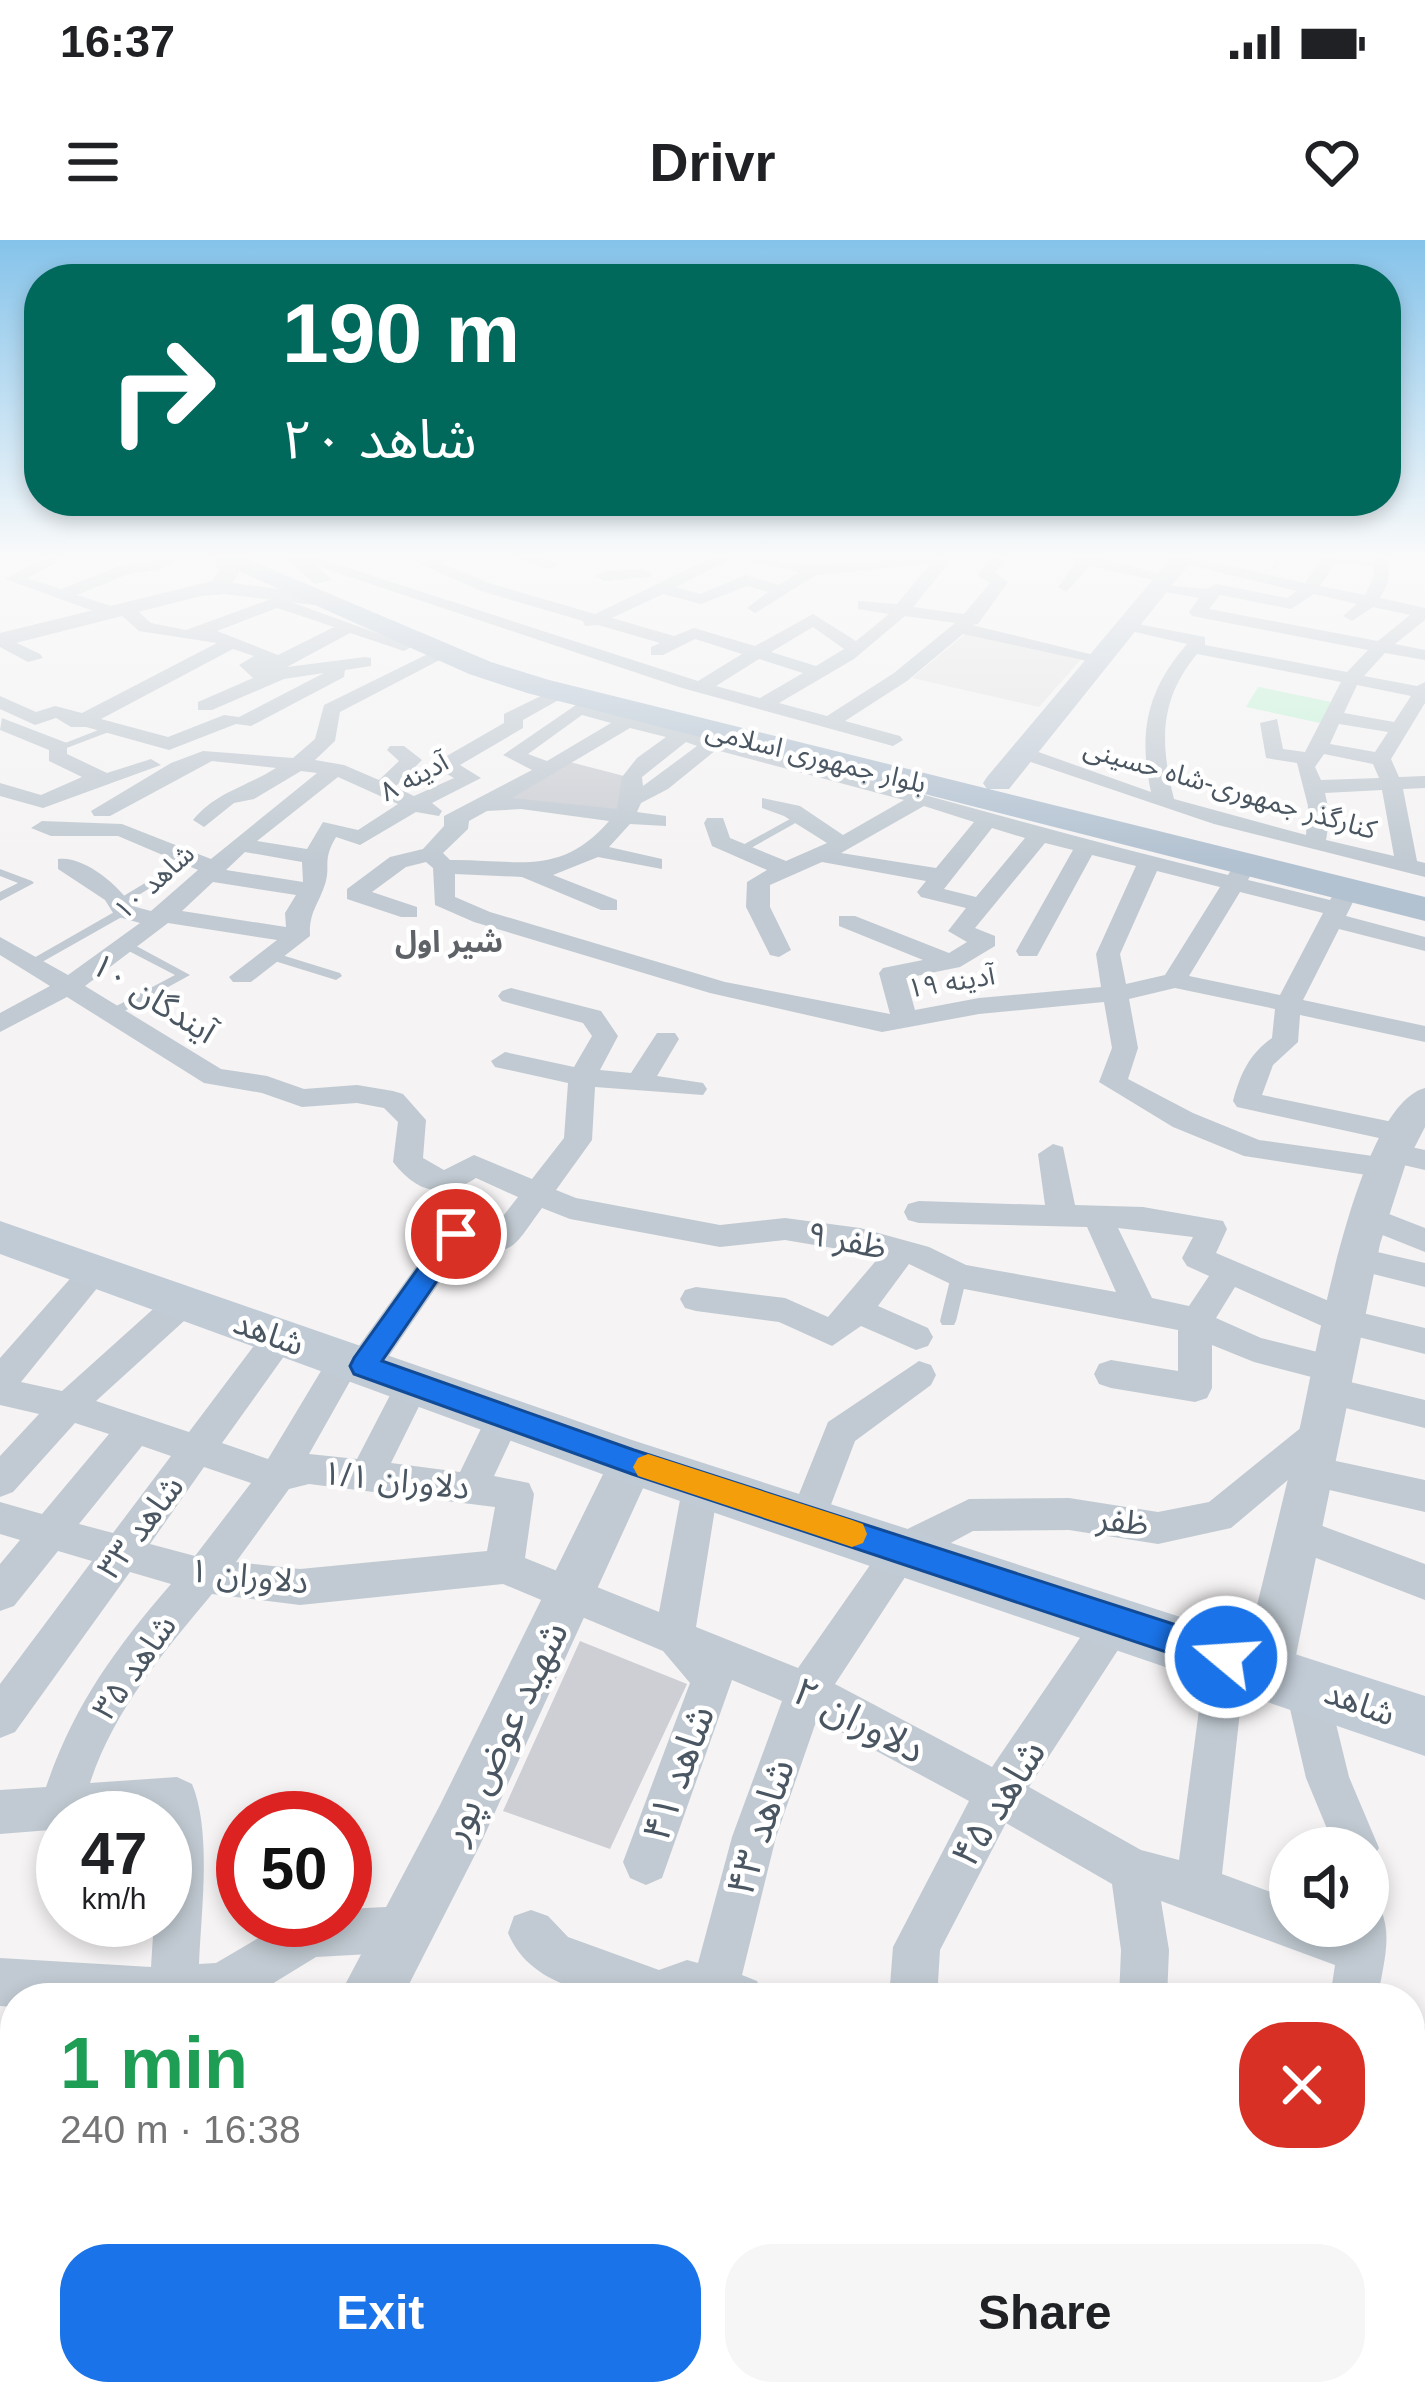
<!DOCTYPE html>
<meta charset="utf-8">
<style>
:root{--surface:#fff;--page:#f6f6f6;--text:#202124;--muted:#757577;--accent:#1a73e8}
body{margin:0;font-family:Arial,"Noto Sans Arabic",sans-serif;background:var(--page);color:var(--text);height:100vh;display:flex;flex-direction:column;font-size:45px;white-space:nowrap}
*{box-sizing:border-box;margin:0}
p{font-size:39px;color:var(--muted)}
.icon{flex:none;width:66px;height:66px;fill:none;stroke:currentColor;stroke-width:2;stroke-linecap:round;stroke-linejoin:round}
.map{position:relative;flex:1;overflow:hidden}
.panel{position:absolute;left:0px;top:1743px;width:1425px;height:423px;display:flex;flex-direction:column;background:var(--surface);border-radius:48px 48px 0 0;box-shadow:0 6px 18px #0003}
.panel>*{flex:none}
.hud{position:absolute;left:24px;top:24px;width:1377px;height:252px;border-radius:48px;box-shadow:0 6px 18px #0003;background:#00695c;color:#fff;overflow:hidden}
.tools{position:absolute;left:1269px;top:1587px;display:grid;gap:24px}
.tools a{display:grid;place-items:center;width:120px;height:120px;border-radius:50%;background:var(--surface);box-shadow:0 6px 18px #0003;font-size:60px}
.speed{position:absolute;left:36px;top:1551px;display:flex;gap:24px;font-size:60px;font-weight:700;text-align:center}
.speed>*{display:grid;place-content:center;width:156px;height:156px;border-radius:50%;background:var(--surface);box-shadow:0 6px 18px #0003;line-height:1}
.speed small{font-size:30px;font-weight:400}
.speed .limit{border:18px solid #d22;background:#fff;color:#111}
.pin{position:absolute;display:grid;place-items:center;width:102px;height:102px;color:#fff;margin:-51px;border:6px solid #fff;border-radius:50%;box-shadow:0 3px 12px #0007}
.me{position:absolute;width:132px;margin:-66px;rotate:288deg;stroke-linejoin:round;filter:drop-shadow(0 0 9px #0008)}
.turn{display:flex;align-items:center;gap:42px;height:252px;padding:0 60px;font-size:54px}
.turn .icon{width:156px;height:156px;stroke-width:2.5}
.turn b{display:block;font-size:84px;line-height:102px}
.round{display:grid;place-items:center;flex:none;width:126px;height:126px;border-radius:48px;background:var(--page)}
.summary{display:flex;align-items:center;justify-content:space-between;height:204px;padding:0 60px}
h1{font-size:72px;font-weight:700;line-height:90px;color:#1e9e55}
.primary-button{display:flex;gap:24px;margin-top:auto;padding:24px 60px}
.primary-button a{flex:1;height:138px;border-radius:48px;background:var(--accent);color:#fff;font-size:48px;font-weight:700;line-height:138px;text-align:center}
.primary-button a+a{background:var(--page);color:var(--text)}
.status{display:flex;justify-content:space-between;align-items:center;height:84px;padding:0 60px;background:var(--surface);direction:ltr}
.status svg{height:33px;fill:currentColor}
header{display:flex;justify-content:space-between;align-items:center;height:156px;padding:0 60px;background:var(--surface);font-size:54px;font-weight:700}
.map>svg:first-child{display:block}
.education{fill:#e6e4e5}
.green{fill:#c3f1d5}
.building{fill:#cdcfd5}
.lines{fill:none;stroke-linecap:round;stroke-linejoin:round}
.service{fill:#c1cad2;fill-rule:evenodd}
.minor{fill:#c1cad2;fill-rule:evenodd}
.tertiary{fill:#c1cad2;fill-rule:evenodd}
.secondary{fill:#c1cbd6;fill-rule:evenodd}
.primary{fill:#b3c2d1;fill-rule:evenodd}
.route{fill:#1a73e8;stroke:#114b97;stroke-width:3}
.slow{fill:#f59e0b}
.labels{text-anchor:middle;dominant-baseline:central;stroke-width:9;stroke-linejoin:round;paint-order:stroke}
.far-street-label{font-size:27px;fill:#4a5661;stroke:#fff}
.far-neighbourhood-label{font-size:30px;font-weight:bold;fill:#5f6368;stroke:#fff}
.street-label{font-size:33px;fill:#4a5661;stroke:#fff}
.near-street-label{font-size:39px;fill:#4a5661;stroke:#fff}
</style>
<div class="status"><b>16:37</b><svg viewBox="0 0 49 12"><path d="M0 12V9h3v3zM5 12V6h3v6zM10 12V3h3v9zM15 12V0h3v12zM26 1h20v11H26zM47 4h2v5h-2z"/></svg></div>
<header><svg class="icon" aria-label="menu" viewBox="0 0 24 24"><path d="M4 6h16M4 12h16M4 18h16"/></svg>Drivr<svg class="icon" aria-label="heart" viewBox="0 0 24 24"><path d="M12 20l-8-8c-3-5 5-10 8-4 3-6 11-1 8 4z"/></svg></header>
<div class="map">
<svg width="1425" height="2164" viewBox="0 0 1425 2164">
<rect width="100%" height="100%" fill="#f5f3f3"/>
<!-- education -->
<path class="education" d="M969,391L1083,417L1039,467L912,438Z"/>
<!-- green -->
<path class="green" d="M1258,447H1259L1331,462L1320,483L1246,467Z"/>
<!-- building -->
<path class="building" d="M570,522L624,536L619,575L495,564Z
M580,1401L687,1444L610,1609L503,1571Z"/>
<g class="lines">
<!-- service -->
<path class="service" d="M1277,318H1285L1276,330L1272,328Z
M1327,318L1381,323L1385,325L1381,327L1330,321Z
M111,485L116,488L114,490L64,509L55,507Z
M799,574L808,576L742,613L732,611Z
M183,620L193,622L122,665L112,663Z
M0,629L32,641L34,643L0,661V652L18,643L0,636Z
M123,667L129,671L127,674L35,726L31,727L25,723Z
M127,701L190,735L110,779L105,778V772L175,735L123,708L121,705Z
M272,712L340,733L342,736L336,740L268,719V713Z
M959,1030L967,1036L956,1081L954,1085H942L940,1081L951,1036Z"/>
<!-- minor -->
<path class="minor" d="M44,318H65L27,338L61,349L123,325L182,318L158,330L131,333L77,355L117,368L131,365L151,383L186,390L277,357L413,406L404,411L350,393L287,427L365,417L371,418V426L345,430L344,437L251,486L236,484L169,510L86,487H71L56,478L35,485L0,469V456L36,472L55,466L82,473L217,403L139,391L120,374L107,376L5,339ZM277,368L334,387L278,415L217,391ZM233,409L254,416L239,425L253,438L198,462V470H212L284,439L324,433L239,477L224,475L168,497L101,479Z
M293,318H317L698,441L742,414L695,399L663,415H651V407L660,403L598,385L585,386L583,381L481,351L418,323L432,320L492,344L595,374L711,318H732L676,347L700,354L746,335L779,345L799,332L737,318L812,325L953,318L913,367L964,374L990,343L980,337L978,334L990,318H1006L995,333L1008,342L978,384L972,385L1110,419L1101,424L963,394L907,441L845,481L900,496L903,500L893,506L682,448ZM930,324L897,364L858,361V369L889,374L856,401L813,374L755,406L694,388L674,396L612,378L663,354L701,364L747,346L768,352L747,368L755,373L816,335ZM905,376L955,383L894,433L827,476L779,463L854,419ZM813,387L844,409L816,426L771,412ZM759,419L803,433L760,458L716,446Z
M511,318H544L558,324L550,329Z
M1070,318H1100L1175,338L1167,343L1090,326L1066,352L1058,347L1076,322Z
M1160,318C1212,318 1257,333 1305,343L1322,318H1338L1320,346L1365,355L1374,336L1373,318H1389L1388,343L1380,358L1425,368V380L1395,404L1425,410V420L1385,413L1364,436L1417,446L1425,442V463L1391,519L1399,537L1425,536V548L1403,549L1417,621L1425,623V637L1214,584L1016,517V509H1030L1151,552C1138,492 1147,450 1187,404L1122,389V381L1205,397V405L1347,432L1368,410L1192,376L1189,372L1199,358L1154,350V344L1206,349L1216,344L1287,358L1297,351ZM1314,354L1357,364L1343,376L1352,381L1373,367L1410,375L1378,401L1209,369L1220,355L1291,369ZM1197,414L1341,442L1305,512L1283,509L1277,479L1260,483L1266,518L1297,523L1308,566L1306,595L1174,559C1160,503 1159,460 1197,414ZM1357,445L1411,456L1394,482L1344,473ZM1339,484L1388,492L1375,512L1330,504ZM1324,514L1373,524L1379,538L1321,540L1315,527ZM1382,550L1394,616L1326,600L1330,576L1325,553Z
M644,329L652,334L650,337L604,341L596,336L604,331Z
M0,395L40,414L43,418L28,422L0,407Z
M440,408L455,412L340,472L335,501L315,520L344,525L379,540L399,521L387,510L390,506H404L422,520L395,547L414,556L454,538L438,529V521L504,483V474L555,449L571,453L523,480V488L460,525L481,538L432,563L442,571L439,576L416,572L360,605L336,597C321,622 332,626 324,647C317,667 309,673 310,696L251,742H233L229,737L277,700L168,683L85,746L221,829L267,836L304,849L357,845L393,851L403,854L426,880L423,918L444,930L474,915L532,939L564,898L568,843L495,827L491,821L505,812L574,827L592,796L583,783L502,761L498,756L502,751L511,748L601,771L618,796L600,830L631,833L657,793H675L679,799L657,836L703,843L707,849L703,855L595,847L592,900L556,950L576,958L720,985L785,978L860,988L929,1007L966,1025L1116,1052L1087,987L919,983L908,980L904,972L908,964L919,961L1045,965L1038,914L1053,904L1063,907L1075,965L1143,967L1223,981L1227,989L1216,1013L1350,1070L1425,1088V1114L1331,1090L1235,1047L1216,1078L1261,1098L1346,1119L1351,1129L1342,1140L1425,1160V1188L1318,1161L1313,1151L1323,1140L1254,1122L1212,1105V1148L1207,1158L1195,1162L1111,1148L1099,1144L1094,1134L1099,1124L1111,1120L1178,1131V1090L959,1048L909,1024L878,1066L928,1088L933,1097L928,1106L916,1110L861,1086L832,1106L779,1082L696,1071L685,1068L680,1059L685,1050L696,1047L785,1058L828,1077L880,1016L785,1000L720,1007L570,979L542,968C513,1007 515,1018 464,1007L376,1135L364,1139L353,1136L309,1214L357,1219L401,1134L413,1130L425,1134L430,1144L391,1223L460,1232L492,1166L504,1162L516,1166L522,1176L494,1236L529,1243L534,1254L525,1318L659,1372L683,1244L688,1233L701,1228L714,1233L719,1244L696,1387L798,1428L889,1298L969,1259L1069,1258L1158,1272L1209,1262L1308,1182L1321,1177L1334,1182L1339,1192L1317,1217L1425,1240V1272L1312,1246L1299,1242L1295,1234L1231,1288L1158,1304L1069,1290L973,1291L915,1322L835,1444L992,1527L1101,1367L1115,1362L1129,1367L1135,1380L1129,1393L1029,1547L1141,1610L1179,1620L1206,1417L1212,1404L1226,1398L1240,1404L1246,1417L1222,1634L1290,1659V1686H1368V1664L1381,1670C1393,1698 1382,1728 1378,1758H1330L1335,1725L1161,1661L1169,1710L1167,1758H1119L1121,1710L1112,1644L1006,1583L940,1710L937,1758H889L893,1707L969,1561L817,1479L776,1597L742,1735L757,1741L764,1758C689,1758 543,1778 508,1693L514,1676L531,1670L548,1676L568,1697L659,1730L687,1720L698,1723L732,1597L782,1461L732,1440L662,1638L646,1645L630,1638L623,1622L690,1443L663,1411L503,1344L300,1365L212,1354C163,1413 114,1470 90,1543L177,1537L192,1544C212,1592 201,1672 199,1724L216,1723L289,1680H345V1669L406,1666L423,1672L429,1689L423,1706L406,1712L316,1717L249,1758H15V1767L0,1766V1718L151,1727L154,1680H165V1578H63V1589L0,1594V1550L46,1547C74,1465 115,1409 171,1344L130,1332L15,1492L0,1498V1444L92,1321L58,1311L14,1366L0,1371V1324L20,1300L0,1294V1262L42,1274L109,1194L75,1183L13,1252L0,1257V1216L39,1174L0,1165V1118L84,1023H106L111,1031L21,1142L62,1151L171,1053L183,1050L195,1053L199,1062L195,1071L96,1161L189,1192L268,1087L280,1083L292,1087L297,1096L292,1105L222,1203L268,1219L333,1111L345,1107L356,1110L445,986L456,983L492,990L518,957L476,938C444,959 418,954 393,922L398,882L384,868L357,863L302,867L262,853L204,843L67,757L0,792V773L50,746L0,715V697L68,735L140,683L115,676L105,660L58,629V619C83,615 119,645 132,666L151,671L198,630L118,596H51L31,588L42,581L122,584L211,619L317,533L301,531L254,559L234,563L204,587L193,580C216,552 246,547 276,528L212,521L110,576H94L91,571L171,523L203,511L293,518L315,499L324,465ZM338,537L398,564L358,590L323,582L307,609L257,601ZM245,612L302,622L303,642L226,630ZM213,642L296,655L285,673L286,687L182,671ZM1118,988L1193,997L1182,1018L1187,1026L1209,1036L1189,1066L1152,1058ZM142,1206L171,1216L113,1293L79,1284ZM204,1227L251,1243L195,1316L150,1304ZM309,1244L495,1267L487,1311L300,1329L236,1322L289,1249Z
M592,454L601,460L595,467L679,489L699,485L698,494C876,540 1051,592 1228,635L1236,622L1244,620L1255,627L1248,640L1330,660L1338,647H1354L1358,652L1346,676L1425,697V711L1339,689L1303,760L1425,786V802L1300,775L1298,802L1273,825L1262,855L1412,886L1416,893L1412,900L1402,903L1237,867L1233,861C1240,835 1249,814 1272,798L1275,769L1175,748L1129,759L1138,808L1128,839L1193,873L1259,900L1380,917L1382,906L1392,903L1425,910V930L1399,924L1396,935L1386,938L1244,916L1173,887L1099,842L1112,808L1104,762L979,774L882,792L710,753L474,682L435,665L433,628L426,622L406,627L372,652L417,667V677H401L347,659V649L390,617L423,609L444,586V576L532,530L503,515ZM582,475L611,483L547,521L528,514ZM630,488L666,497L637,518L622,537L617,569L512,558ZM686,502L697,506L643,546L642,537ZM716,510L904,560L843,595L800,566L762,558V568L784,576L827,603L786,621L730,598L723,578H707L704,583L712,606L767,630L747,642L746,667L770,715L779,717L791,710L770,667V645L822,622L926,641L917,652L921,657L966,668L948,691L967,702L949,713L855,676H839V686L923,720L883,728L879,733L890,774L725,742L490,672L455,657V634L522,637L601,670H617V660L553,635L598,617L662,629V619L609,607L630,584L666,586V576L637,572L641,563L668,549ZM924,566L974,582L936,628L841,613ZM521,569L609,581C560,638 516,619 450,620L443,613L468,589L469,581L487,571ZM992,588L1025,598L976,657L944,649ZM1045,603L1073,610L1016,711L1019,716H1037L1092,615L1136,626L1096,714L1101,747L979,758L915,770L906,738L960,727L995,706V696L975,688ZM1157,631L1220,647L1165,735L1126,744L1120,714ZM1240,652L1323,673L1280,755L1189,736Z
M2,478L67,503V514L107,533L151,519L161,525L43,568L0,556V543L41,555L82,537L49,521V510L0,490Z
M1371,967L1425,988V1012L1360,986L1356,978L1360,970Z
M1360,1008L1425,1023V1047L1349,1028L1344,1020L1349,1012Z
M919,1121L931,1125L936,1135L931,1145L855,1201L821,1291L808,1295L795,1291L789,1279L828,1182Z
M1298,1277L1425,1324V1360L1285,1306L1279,1294L1285,1282Z
M1305,1423L1320,1429L1326,1443L1349,1537L1379,1608L1368,1626V1608H1335L1306,1538L1284,1443L1290,1429Z
M1410,1781L1425,1787V1837L1410,1831Z
M15,1869V1939L0,1945V1876Z
M1410,1923L1425,1928V1980L1410,1975Z
M0,2081L15,2083V2139L0,2137Z
M1410,2120L1425,2127V2164H1388L1382,2151H1410Z
M354,2151H412L407,2164H349Z"/>
<!-- tertiary -->
<path class="tertiary" d="M210,318H231L241,330L232,343L329,355L340,361L329,367L225,354L201,356L0,407V393L212,341L220,330Z
M285,318H308L332,340L315,344Z
M1425,848V887L1405,926L1380,1004L1293,1430L1285,1447L1267,1455L1249,1447L1241,1430C1260,1352 1280,1274 1298,1196C1314,1129 1354,867 1425,848Z
M632,1203L648,1208L655,1222L480,1605L402,1758H338L440,1565L616,1208Z
M124,2151H198L193,2164H118Z
M570,2151H651L657,2164H575Z"/>
<!-- secondary -->
<path class="secondary" d="M1171,318H1194L1009,549H987L983,543L987,537Z
M0,981L632,1200L1425,1456V1516L613,1238L0,1014Z"/>
<!-- primary -->
<path class="primary" d="M210,318H245L491,422L549,440L1425,657V681L527,453L469,434Z"/>
</g>
<!-- sky -->
<linearGradient id="sky" x2="0" y2="1"><stop stop-color="#85c3ea"/><stop offset="0.51" stop-color="#fafafa"/><stop offset="1" stop-color="#fafafa" stop-opacity="0"/></linearGradient>
<rect width="1425" height="621" fill="url(#sky)"/>
<!-- route -->
<path class="route" d="M456,985L469,994L382,1121L634,1210L1226,1401L1238,1405L1243,1417L1238,1428L1226,1432L632,1234L354,1134L350,1126L354,1118L447,988Z"/>
<!-- slow -->
<path class="slow" d="M648,1214L852,1280L863,1284L867,1294L863,1303L852,1307L638,1236L633,1227L638,1218Z"/>
<g class="labels">
<!-- far-street labels -->
<g class="far-street-label">
<text transform="translate(816 517) rotate(14)">بلوار جمهوری اسلامی</text>
<text transform="translate(414 537) rotate(-28)">آدینه ۸</text>
<text transform="translate(1230 549) rotate(16)">کنارگذر جمهوری-شاه حسینی</text>
<text transform="translate(154 642) rotate(-42)">شاهد ۱۰</text>
<text transform="translate(951 742) rotate(-9)">آدینه ۱۹</text>
</g>
<!-- far-neighbourhood labels -->
<g class="far-neighbourhood-label">
<text x="449" y="701">شیر اول</text>
</g>
<!-- street labels -->
<g class="street-label">
<text transform="translate(154 758) rotate(32)">آیندگان ۱۰</text>
<text transform="translate(847 1000) rotate(11)">ظفر ۹</text>
<text transform="translate(269 1093) rotate(20)">شاهد</text>
<text transform="translate(396 1240) rotate(6)">دلاوران ۱/۱</text>
<text transform="translate(1123 1281) rotate(7)">ظفر</text>
<text transform="translate(140 1287) rotate(-53)">شاهد ۳۳</text>
<text transform="translate(249 1336) rotate(6)">دلاوران ۱</text>
<text transform="translate(134 1427) rotate(-55)">شاهد ۳۵</text>
<text transform="translate(1360 1463) rotate(20)">شاهد</text>
</g>
<!-- near-street labels -->
<g class="near-street-label">
<text transform="translate(859 1480) rotate(27)">دلاوران ۲</text>
<text transform="translate(504 1492) rotate(-64)">شهید عوض پور</text>
<text transform="translate(678 1533) rotate(-70)">شاهد ۴۱</text>
<text transform="translate(998 1563) rotate(-58)">شاهد ۴۵</text>
<text transform="translate(760 1587) rotate(-72)">شاهد ۴۳</text>
</g>
</g>
</svg>
<div class="tools">
<a><svg class="icon" aria-label="sound" viewBox="0 0 24 24"><path d="M4 9h4l5-4v14l-5-4H4zM17 9q2 3 0 6"/></svg></a>
</div>
<div class="speed"><div>47<small>km/h</small></div><div class="limit">50</div></div>
<div class="pin" style="left:456px;top:994px;background:#d93025"><svg class="icon" aria-label="arrive" viewBox="0 0 24 24"><path d="M6 21V4h12l-3 4 3 4H6"/></svg></div>
<svg class="me" style="left:1226px;top:1417px" viewBox="-20 -20 40 40"><circle r="17" fill="#1a73e8" stroke="#fff" stroke-width="3"/><path d="M0-11L8 9 0 5-8 9z" fill="#fff"/></svg>
<div class="hud">
<div class="turn"><svg class="icon" aria-label="right" viewBox="0 0 24 24"><path d="M7 20v-9h11M14 6l5 5-5 5"/></svg><div><b>190 m</b>شاهد ۲۰</div></div>
</div>
<section class="panel">
<div class="summary"><div><h1>1 min</h1><p>240 m · 16:38</p></div><a class="round" style="background:#d93025;color:#fff"><svg class="icon" aria-label="close" viewBox="0 0 24 24"><path d="M6 6l12 12M18 6L6 18"/></svg></a></div>
<div class="primary-button"><a>Exit</a><a>Share</a></div>
</section>
</div>
